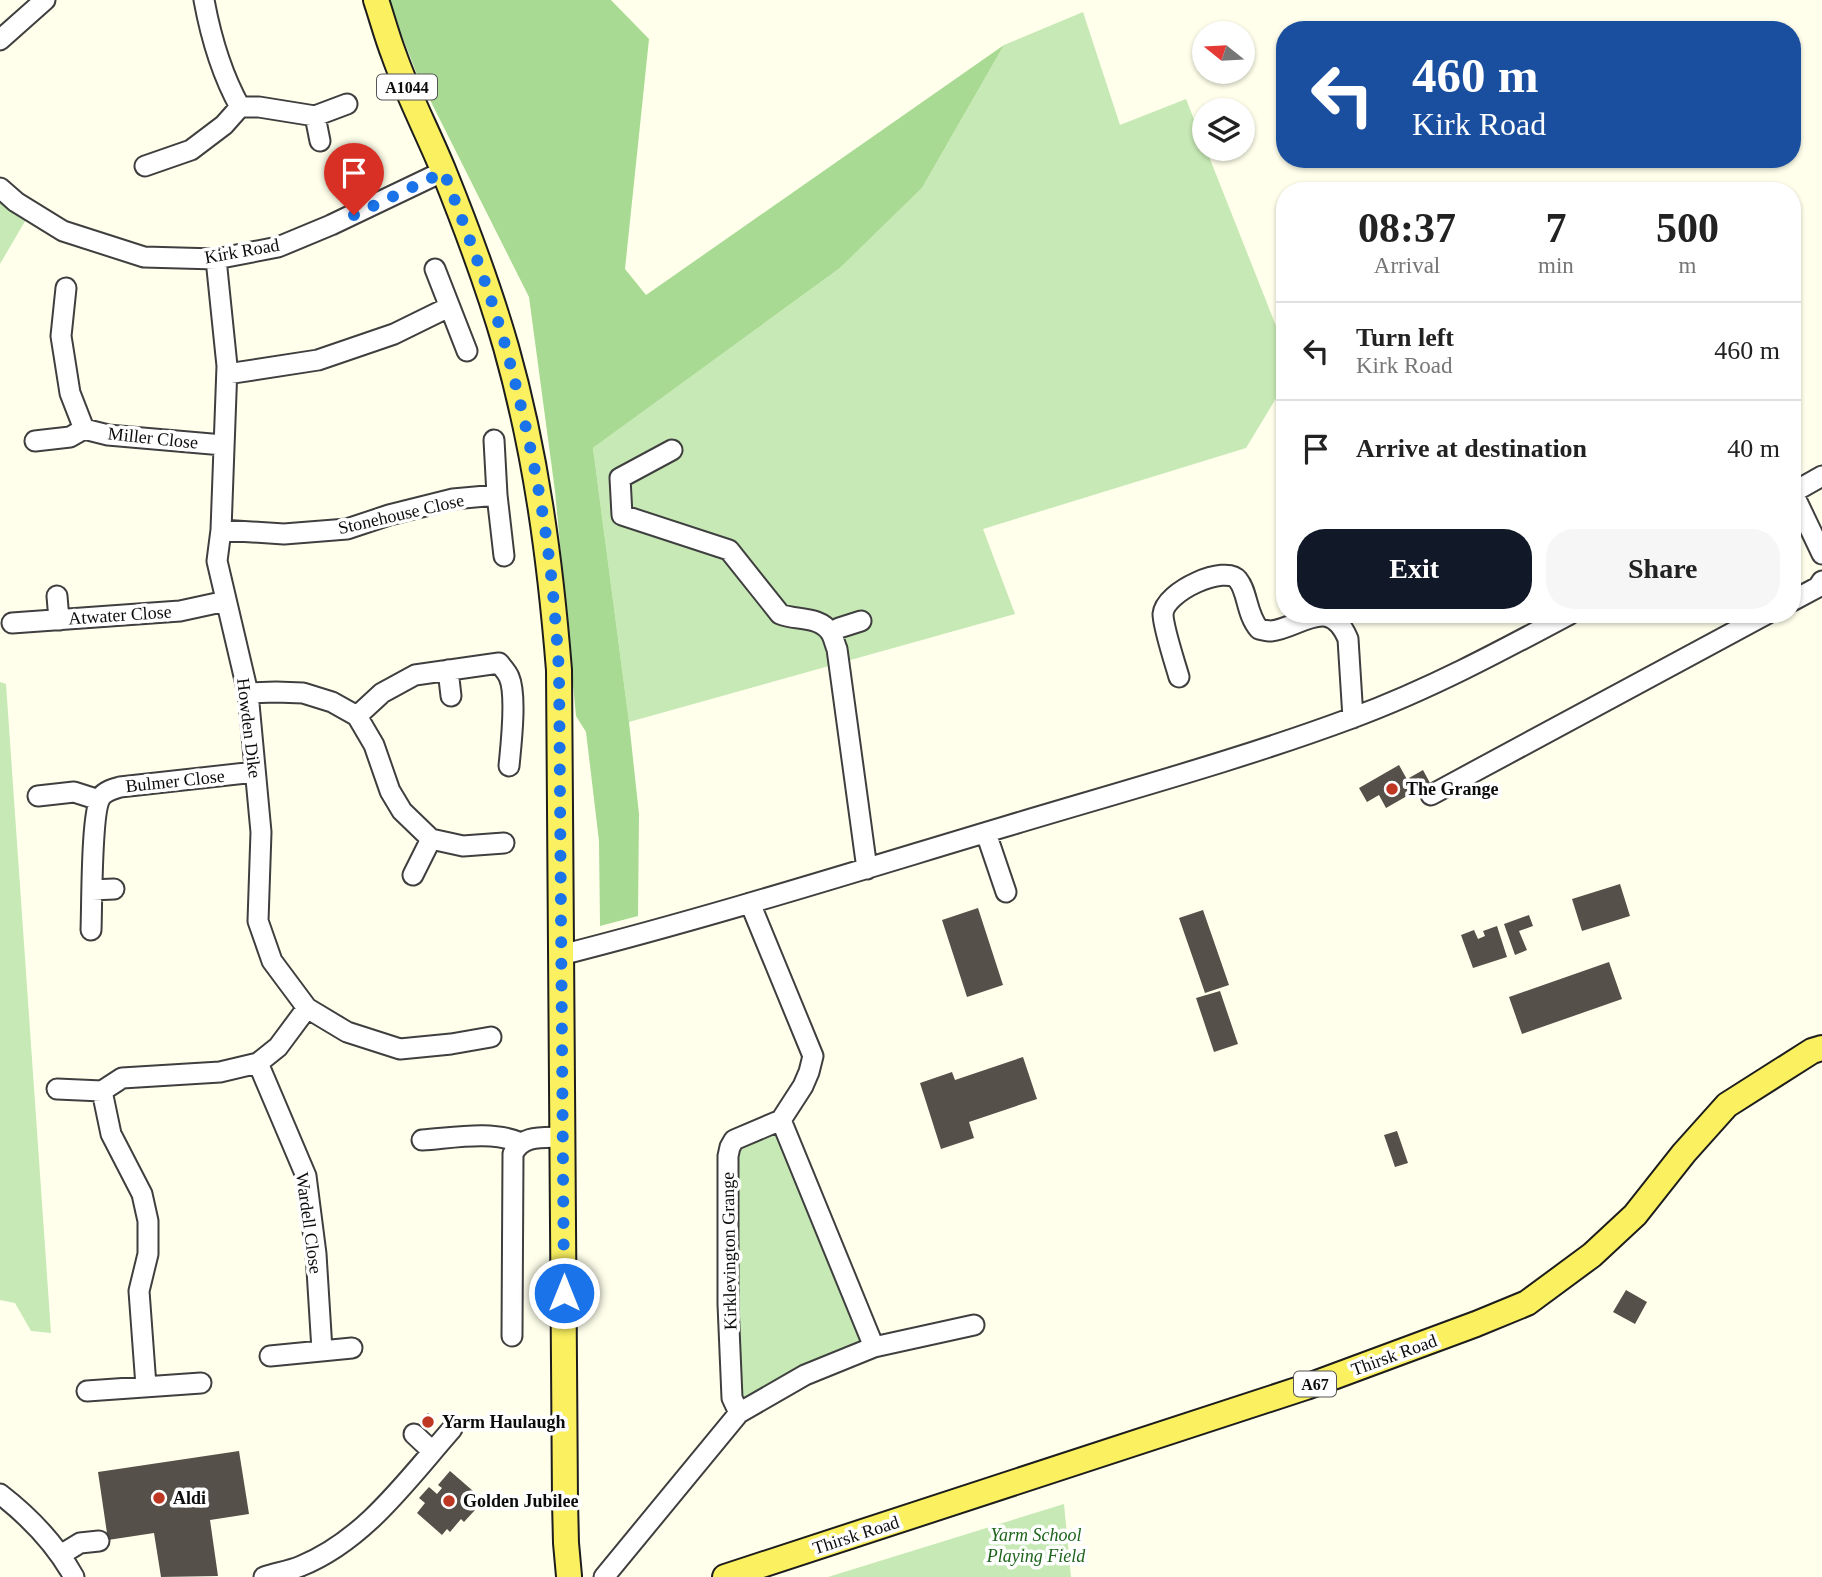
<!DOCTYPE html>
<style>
:root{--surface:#fff;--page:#f6f6f6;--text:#222;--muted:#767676;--line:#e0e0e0;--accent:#111827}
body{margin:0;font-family:"Times New Roman",serif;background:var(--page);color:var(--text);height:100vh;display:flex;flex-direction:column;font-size:26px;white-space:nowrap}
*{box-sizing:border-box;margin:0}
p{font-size:23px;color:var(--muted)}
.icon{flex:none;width:38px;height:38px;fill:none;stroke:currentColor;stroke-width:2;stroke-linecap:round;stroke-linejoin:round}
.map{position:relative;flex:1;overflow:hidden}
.drawer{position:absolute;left:1276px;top:182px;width:525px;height:441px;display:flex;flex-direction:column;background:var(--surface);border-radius:28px;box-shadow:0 2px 5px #0004}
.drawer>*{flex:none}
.guide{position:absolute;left:1276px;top:21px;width:525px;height:147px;border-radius:28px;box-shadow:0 2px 5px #0004;background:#1a4fa0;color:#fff;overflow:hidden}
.needle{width:46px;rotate:288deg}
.tools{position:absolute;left:1192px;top:21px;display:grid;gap:14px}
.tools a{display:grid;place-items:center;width:63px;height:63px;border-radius:50%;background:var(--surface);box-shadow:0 2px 5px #0004;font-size:35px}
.pin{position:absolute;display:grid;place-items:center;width:60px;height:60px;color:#fff;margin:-72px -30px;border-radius:50% 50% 50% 0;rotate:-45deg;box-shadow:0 0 7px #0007}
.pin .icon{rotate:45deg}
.me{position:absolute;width:77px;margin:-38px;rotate:0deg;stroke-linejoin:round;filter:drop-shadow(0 0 5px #0008)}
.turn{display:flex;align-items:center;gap:24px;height:147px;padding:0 21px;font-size:32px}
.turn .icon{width:91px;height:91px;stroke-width:2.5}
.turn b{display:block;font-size:49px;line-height:60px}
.eta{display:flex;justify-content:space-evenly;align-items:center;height:119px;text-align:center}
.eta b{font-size:42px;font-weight:600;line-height:49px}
.action{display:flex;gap:14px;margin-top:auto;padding:14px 21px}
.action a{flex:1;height:80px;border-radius:28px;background:var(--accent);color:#fff;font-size:28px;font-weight:600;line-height:80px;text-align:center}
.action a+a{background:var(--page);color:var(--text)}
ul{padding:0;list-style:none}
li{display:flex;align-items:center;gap:21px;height:98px;padding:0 21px;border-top:2px solid var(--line)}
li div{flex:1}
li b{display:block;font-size:26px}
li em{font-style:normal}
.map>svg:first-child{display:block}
.green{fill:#c7e9b5}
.forest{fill:#a8da94}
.building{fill:#555049}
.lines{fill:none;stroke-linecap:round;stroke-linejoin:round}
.minor-casing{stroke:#3f3f3f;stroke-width:23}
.major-casing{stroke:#1d1d1d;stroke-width:28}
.minor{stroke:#fff;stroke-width:19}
.major{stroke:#faf060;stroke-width:24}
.route{stroke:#1a73e8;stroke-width:12;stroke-dasharray:0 21.6}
.poi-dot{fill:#be3723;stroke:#fff;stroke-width:2.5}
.labels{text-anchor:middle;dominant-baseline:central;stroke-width:7;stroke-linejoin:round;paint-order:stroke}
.shield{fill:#fff;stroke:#555;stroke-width:2}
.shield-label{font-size:16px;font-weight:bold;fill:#0c0c0c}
.street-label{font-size:18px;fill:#0c0c0c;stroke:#fff}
.poi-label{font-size:18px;font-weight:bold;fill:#0c0c0c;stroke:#fff;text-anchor:start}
.park-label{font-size:18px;font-style:italic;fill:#1e651c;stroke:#fff}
</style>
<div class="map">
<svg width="1822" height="1577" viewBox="0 0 1822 1577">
<rect width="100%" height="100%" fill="#ffffec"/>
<!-- green -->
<path class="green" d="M1083,12L1120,125L1186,99L1204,145V149H1206L1284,346V385L1246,448L983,529L1015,614L629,722L593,448L840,268L922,188L1004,45Z
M0,188L31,211L0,264Z
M0,682L6,684L51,1333L31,1331L15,1303L0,1300Z
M774,1134L778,1136L862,1337L858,1346L747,1399L739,1394L735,1337L740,1331L739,1286L735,1281L733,1231L738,1226V1190L733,1185L736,1149Z
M1064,1504L1071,1577H828Z"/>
<!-- forest -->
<path class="forest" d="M388,0H611L649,39L625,269L646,295L1004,45L922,188L840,268L593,448L629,722L639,814L638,916L600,926L599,841L586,732L576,716L555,491L529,297L416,72Z"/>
<!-- building -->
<path class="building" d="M1399,765L1414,792L1386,808L1379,795L1367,802L1359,788Z
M1423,770L1430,783L1416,791L1409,778Z
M1620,884L1630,916L1582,931L1572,899Z
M978,908L1003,985L967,997L942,920Z
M1203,910L1229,985L1205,993L1179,918Z
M1529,915L1533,926L1519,931L1527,950L1515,955L1504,924Z
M1497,926L1507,957L1473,968L1461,935L1474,930L1478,939L1485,936L1483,931Z
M1609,962L1622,999L1522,1034L1509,997Z
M1220,991L1238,1044L1214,1052L1196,998Z
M1023,1057L1037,1099L969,1122L974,1138L941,1149L920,1083L952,1072L955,1080Z
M1397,1131L1408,1163L1395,1167L1384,1135Z
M1626,1290L1647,1302L1635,1324L1613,1312Z
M428,1413L436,1421L429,1430L420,1422Z
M239,1451L249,1514L210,1520L218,1576L161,1577L154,1533L108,1540L98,1472Z
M450,1471L480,1497L471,1507L475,1510L464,1522L461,1519L450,1532L447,1529L442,1535L417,1513L425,1503L419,1498L429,1487L437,1494L442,1488L438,1485Z"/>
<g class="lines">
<!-- minor casing -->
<g class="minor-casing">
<path id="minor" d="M204,0C211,38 221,73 240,107H259L315,116L347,104
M0,40L45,0
M315,116L320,141
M145,166L191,150L224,125L240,107
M0,188L16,202L63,231L144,257L216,259L278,247L331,225L444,171
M216,259L227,366L221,530L217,561L248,693L261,832L258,921L272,961L307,1008L347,1032L400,1049L451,1044L491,1037
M435,269L467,351
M66,288L61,336L70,393L84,429L108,435L223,445
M227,374L318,360L394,334L449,307
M494,440L497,495
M35,441L70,437L84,429
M672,450L620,478L622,515L729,550L780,614C796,621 819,615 831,633C834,638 835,645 837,649L867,869
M1792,493L1822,476
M1793,493L1822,554
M221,530L284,534L347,529L389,515L453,499L497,495L504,556
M57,596L59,620
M1792,601L1818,587L1822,581
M12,623L180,611L226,601
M831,633L839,628L861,621
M448,670L451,696
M1179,677C1175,663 1163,627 1163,614C1165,591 1226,564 1238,580C1248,592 1246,614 1259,629C1263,630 1267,631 1271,631C1300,628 1329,594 1348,639L1353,718
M248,693L276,692L303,693L332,702L357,716L374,745L390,791L402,811L431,839L463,846L504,843
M357,716L382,693L415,675L499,663C503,668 507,672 509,677C517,695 511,745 509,766
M1431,795L1767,614
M38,796L74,792L99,800
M986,833L1006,892
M413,875L431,839
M92,890L114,889
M750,903L813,1056L809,1072L803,1086L781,1120L734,1140L730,1147L728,1156V1304L732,1398L739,1413L805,1375L874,1347L781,1120
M91,930C92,908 91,811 101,797C105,791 113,789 120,787L255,772
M561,955C711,917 857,871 1004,827C1120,792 1239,760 1352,718C1428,690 1499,652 1570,614
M258,1063L306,1176L316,1254L322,1350
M57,1089L102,1091
M422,1140C453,1138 492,1130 521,1143
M512,1336L513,1154C522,1134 544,1138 563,1137
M874,1347L974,1325
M270,1356L352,1348
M146,1386L139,1291L148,1254V1221L142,1194L111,1134L102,1091L122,1078L220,1072L258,1063L278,1047L307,1008
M87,1391L201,1383
M414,1434L432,1451
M0,1494C31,1518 55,1543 74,1577
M62,1554L80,1543L99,1541
M264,1577C276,1573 289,1571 301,1566C365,1540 407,1480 452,1429
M604,1577L739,1413"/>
</g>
<!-- major casing -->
<g class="major-casing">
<path id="major" d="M376,0C382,18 387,37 394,55C408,95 428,133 444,172C467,229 489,288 506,347C536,453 550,559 559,670L565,1501L566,1543L569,1576
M725,1577L1306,1387L1476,1324L1527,1303L1592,1255L1635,1215L1684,1153L1727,1105L1812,1051L1822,1048"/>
</g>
<!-- minor -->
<use href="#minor" class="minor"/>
<!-- major -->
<use href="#major" class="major"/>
</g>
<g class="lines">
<!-- route -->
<path class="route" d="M354,215L444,172C466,230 489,288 506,348C527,425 544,505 552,584C555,613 557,641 559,670L564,1293"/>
</g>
<!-- markers -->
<g class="poi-dot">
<circle cx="1392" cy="789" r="7"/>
<circle cx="428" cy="1422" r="7"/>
<circle cx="159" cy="1498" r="7"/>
<circle cx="449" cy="1501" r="7"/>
</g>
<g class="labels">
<!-- shield labels -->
<g class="shield">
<rect x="377" y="74.5" width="60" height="25" rx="5"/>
<rect x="1294" y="1371.5" width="42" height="25" rx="5"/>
</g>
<g class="shield-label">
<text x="407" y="87">A1044</text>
<text x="1315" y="1384">A67</text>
</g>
<!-- street labels -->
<g class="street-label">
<text transform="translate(242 251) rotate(-10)">Kirk Road</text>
<text transform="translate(153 438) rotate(6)">Miller Close</text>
<text transform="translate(401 514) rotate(-13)">Stonehouse Close</text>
<text transform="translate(120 615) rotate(-4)">Atwater Close</text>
<text transform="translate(249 728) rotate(83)">Howden Dike</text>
<text transform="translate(175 781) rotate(-6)">Bulmer Close</text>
<text transform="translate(309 1223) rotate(82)">Wardell Close</text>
<text transform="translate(729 1251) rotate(-91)">Kirklevington Grange</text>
<text transform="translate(1394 1355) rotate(-20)">Thirsk Road</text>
<text transform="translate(856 1535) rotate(-18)">Thirsk Road</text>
</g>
<!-- poi labels -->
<g class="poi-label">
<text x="1406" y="789">The Grange</text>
<text x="442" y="1422">Yarm Haulaugh</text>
<text x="173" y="1498">Aldi</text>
<text x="463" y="1501">Golden Jubilee</text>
</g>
<!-- park labels -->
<g class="park-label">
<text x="1036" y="1535">Yarm School<tspan x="1036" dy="21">Playing Field</tspan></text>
</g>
</g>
</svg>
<div class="tools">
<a><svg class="needle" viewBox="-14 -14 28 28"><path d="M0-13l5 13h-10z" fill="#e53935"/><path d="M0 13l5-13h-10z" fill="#767676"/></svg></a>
<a><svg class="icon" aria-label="layers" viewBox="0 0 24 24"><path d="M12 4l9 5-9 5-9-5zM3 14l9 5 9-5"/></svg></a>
</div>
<div class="pin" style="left:354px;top:215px;background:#d93025"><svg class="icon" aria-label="arrive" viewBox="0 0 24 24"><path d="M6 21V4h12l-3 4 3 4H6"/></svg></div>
<svg class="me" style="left:564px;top:1293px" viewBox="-20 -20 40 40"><circle r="17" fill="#1a73e8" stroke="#fff" stroke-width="3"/><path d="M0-11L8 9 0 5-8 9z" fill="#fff"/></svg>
<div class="guide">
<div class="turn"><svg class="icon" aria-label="left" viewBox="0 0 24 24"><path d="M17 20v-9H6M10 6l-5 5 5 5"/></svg><div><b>460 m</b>Kirk Road</div></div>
</div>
<section class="drawer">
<div class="eta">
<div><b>08:37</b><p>Arrival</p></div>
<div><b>7</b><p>min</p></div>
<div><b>500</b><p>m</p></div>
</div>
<ul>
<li><svg class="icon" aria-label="left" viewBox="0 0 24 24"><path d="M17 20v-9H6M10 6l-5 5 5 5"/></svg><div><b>Turn left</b><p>Kirk Road</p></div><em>460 m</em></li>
<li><svg class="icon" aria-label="arrive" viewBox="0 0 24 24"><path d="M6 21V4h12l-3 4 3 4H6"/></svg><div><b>Arrive at destination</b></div><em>40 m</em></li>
</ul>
<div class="action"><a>Exit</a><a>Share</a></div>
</section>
</div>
